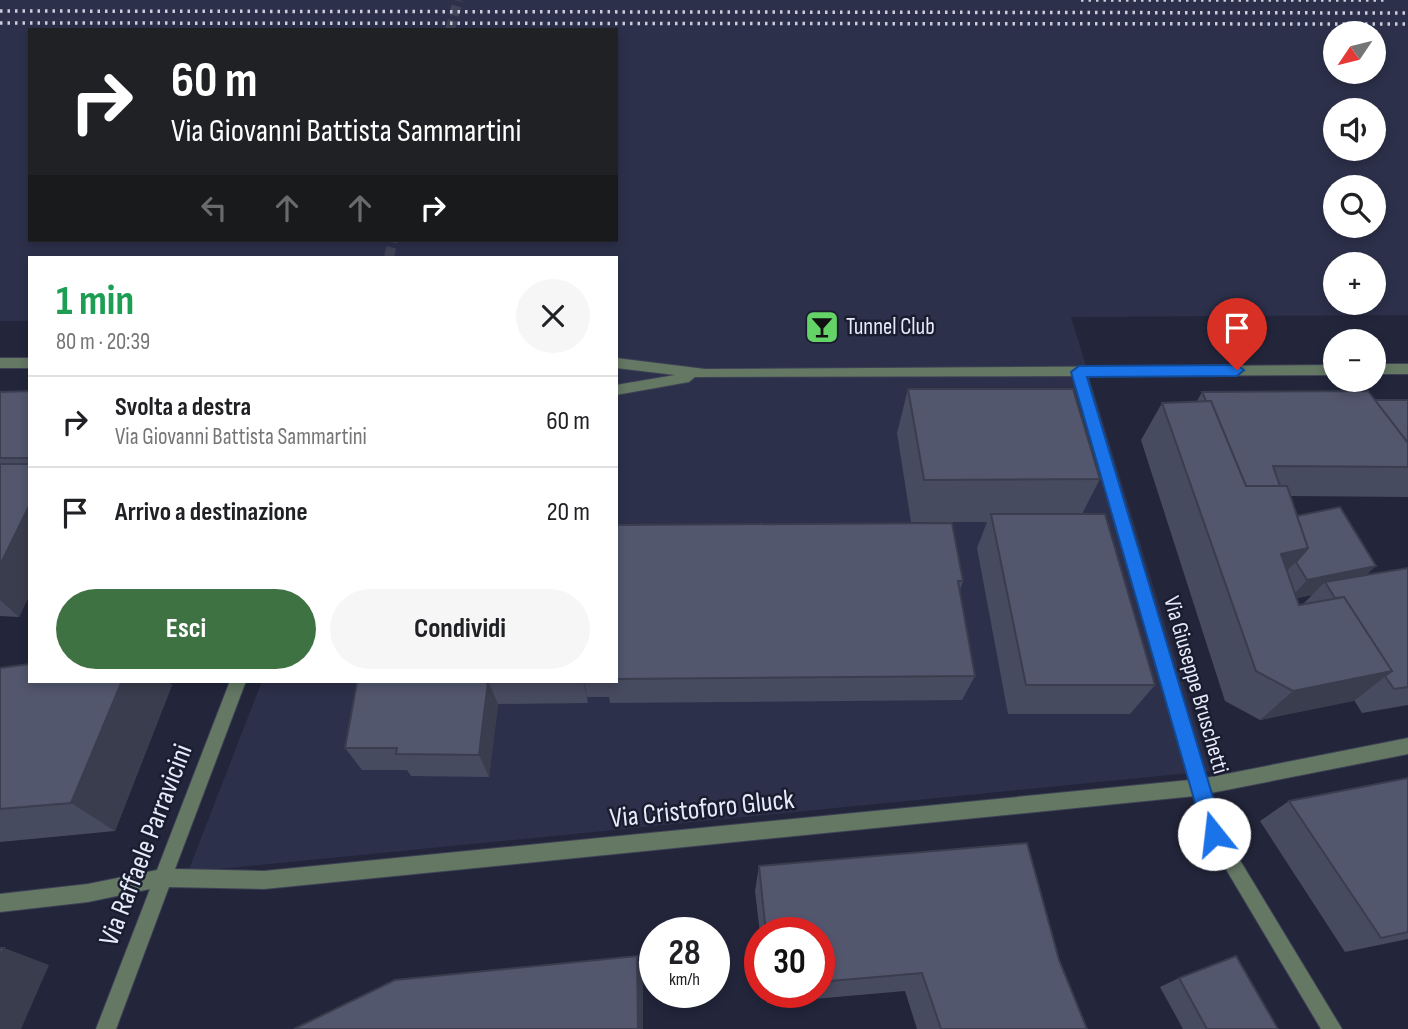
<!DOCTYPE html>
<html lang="it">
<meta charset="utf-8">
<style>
:root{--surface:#fff;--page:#f6f6f6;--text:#202124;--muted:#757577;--line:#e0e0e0;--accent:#3f7243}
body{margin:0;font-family:"Sofia Sans Condensed",sans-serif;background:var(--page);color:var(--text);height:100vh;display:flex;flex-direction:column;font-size:26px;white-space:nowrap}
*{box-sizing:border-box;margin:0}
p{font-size:23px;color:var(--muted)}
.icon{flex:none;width:38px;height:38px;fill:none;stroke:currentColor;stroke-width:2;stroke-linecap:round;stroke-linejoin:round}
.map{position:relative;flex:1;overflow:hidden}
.drawer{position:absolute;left:28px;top:256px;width:590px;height:427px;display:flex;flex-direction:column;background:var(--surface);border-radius:0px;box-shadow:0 4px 10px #0003}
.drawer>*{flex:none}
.banner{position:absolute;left:28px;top:28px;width:590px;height:214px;border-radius:0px;box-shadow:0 4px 10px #0003;background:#202124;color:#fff;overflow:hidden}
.needle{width:46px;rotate:235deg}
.fabs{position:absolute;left:1323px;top:21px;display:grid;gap:14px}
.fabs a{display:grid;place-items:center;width:63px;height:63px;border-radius:50%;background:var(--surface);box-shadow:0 4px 10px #0003;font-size:35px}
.speed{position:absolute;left:639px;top:917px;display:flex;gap:14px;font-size:35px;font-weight:700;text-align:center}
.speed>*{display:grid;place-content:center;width:91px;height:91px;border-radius:50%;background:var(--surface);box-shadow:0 4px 10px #0003;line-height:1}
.speed small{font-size:18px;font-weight:400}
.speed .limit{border:10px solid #d22;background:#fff;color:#111}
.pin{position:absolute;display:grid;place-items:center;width:60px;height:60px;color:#fff;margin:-72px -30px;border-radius:50% 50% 50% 0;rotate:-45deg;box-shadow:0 0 7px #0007}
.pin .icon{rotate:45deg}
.me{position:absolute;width:77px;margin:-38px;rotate:344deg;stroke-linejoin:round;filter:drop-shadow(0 0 5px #0008)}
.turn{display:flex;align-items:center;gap:24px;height:147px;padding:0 28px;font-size:32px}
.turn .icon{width:91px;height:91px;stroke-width:2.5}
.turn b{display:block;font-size:49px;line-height:60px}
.lanes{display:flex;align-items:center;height:66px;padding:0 28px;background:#0003;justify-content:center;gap:35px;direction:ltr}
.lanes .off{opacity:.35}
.round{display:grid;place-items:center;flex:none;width:74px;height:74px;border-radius:37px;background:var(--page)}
.head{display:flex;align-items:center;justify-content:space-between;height:119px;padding:0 28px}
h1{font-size:42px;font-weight:700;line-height:52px;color:#1e9e55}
.action{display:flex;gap:14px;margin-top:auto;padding:14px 28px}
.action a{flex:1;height:80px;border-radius:42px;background:var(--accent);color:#fff;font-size:28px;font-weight:700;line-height:80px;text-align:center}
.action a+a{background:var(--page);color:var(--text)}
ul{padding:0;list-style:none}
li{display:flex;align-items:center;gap:21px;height:91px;padding:0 28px;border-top:2px solid var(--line)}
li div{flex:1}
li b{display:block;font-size:26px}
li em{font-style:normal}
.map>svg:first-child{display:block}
.built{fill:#2c304a;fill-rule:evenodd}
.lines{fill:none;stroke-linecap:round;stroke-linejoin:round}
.street-tunnel{stroke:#404357;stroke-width:10;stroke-dasharray:10 5;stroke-linecap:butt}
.street-casing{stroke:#3e4155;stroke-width:2}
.street{fill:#647864;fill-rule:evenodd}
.rail{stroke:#cacddc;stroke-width:3.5;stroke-dasharray:2.5 5;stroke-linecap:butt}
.wall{fill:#474b5f;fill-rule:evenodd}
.shaded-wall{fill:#3a3d4d}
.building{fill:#53576e;stroke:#3a3d4d;stroke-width:2}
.route{fill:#1a73e8;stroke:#114b97;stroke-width:2}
.labels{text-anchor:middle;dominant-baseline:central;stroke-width:5;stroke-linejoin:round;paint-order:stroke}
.poi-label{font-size:23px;fill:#e7eaf8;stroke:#1a1d30;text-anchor:start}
.street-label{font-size:23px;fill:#e7eaf8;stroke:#1a1d30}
.near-street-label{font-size:28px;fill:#e7eaf8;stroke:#1a1d30}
</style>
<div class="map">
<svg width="1408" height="1029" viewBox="0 0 1408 1029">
<rect width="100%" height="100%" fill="#23263b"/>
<!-- built -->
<path class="built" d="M0,0H1408V315L1071,317L1210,771L188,872L262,681H616V257H30V321H0ZM30,30H616V240H30ZM1335,33H1374V72H1335ZM1335,110H1374V149H1335ZM1335,187H1374V226H1335ZM1335,264H1374V303H1335Z"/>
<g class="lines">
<!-- street-tunnel -->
<path class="street-tunnel" d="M450,30L458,0
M389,257L393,240"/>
<!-- street casing -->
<g class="street-casing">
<path id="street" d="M0,358H30V368H0Z
M616,358L705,369L1335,365V375L1087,376L1206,778L1408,738V754L1211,793L1221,829L1342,1029H1321L1208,839L1195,796L264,889L169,887L116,1029H96L150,889L88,902L0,912V894L88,884L157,870L230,681H246L175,869L264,871L1190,780L1074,376L695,377L689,382L616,395V385L675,375L616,368Z
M1374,364H1408V374H1374Z"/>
</g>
<!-- street -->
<use href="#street" class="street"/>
<!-- rail -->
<path class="rail" d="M1081,0H1385
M0,11L1408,13
M0,23L1408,24"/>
</g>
<!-- wall -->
<path class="wall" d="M908,389L1100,479L1082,514L1155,685L1130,714H1008L977,548L987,522H911L897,433Z
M30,391V594L19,617L0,616V392Z
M1202,392L1375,400H1408V497L1290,496L1297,516L1366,575L1408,568V705L1362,713L1354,700L1260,720L1225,701L1141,440L1162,403L1197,401ZM1312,595L1303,604L1299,605L1297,598Z
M616,525L963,581L960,590L975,676L962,700L610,703L609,697H587L588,703L498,704L489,777L411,776L407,770H362L345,748L364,681H616Z
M0,668L172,685L115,831L0,842Z
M1408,778V939L1345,952L1260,821L1289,801Z
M759,866L1059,960L1087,1029H917L905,991L767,1003L766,992H819V933H760L755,891Z
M1179,978L1278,1029H1183L1160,987Z"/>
<!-- shaded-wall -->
<path class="shaded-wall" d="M30,504V594L19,617L0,600V565Z
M1308,548L1277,582L1281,554Z
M1376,566L1355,586L1325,582L1312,595L1289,600L1307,580Z
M1392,671L1354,701L1260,720L1293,691Z
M122,681H168L172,685L115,831L71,803Z
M488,681L498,704L489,777L479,755Z
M583,681H584L588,703Z
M4,948L49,965L21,1029H0V957Z
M637,956L643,976V1029H638Z"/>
<!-- building -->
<path class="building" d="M908,389H1073L1100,479L924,480Z
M30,391V458H0V392Z
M1368,391L1408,443V467L1273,466L1280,486H1246L1211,401H1206L1202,392Z
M1375,400H1408V443Z
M1211,401L1246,486H1287L1308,548L1281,554L1299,605L1344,597L1392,671L1293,691L1256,671L1162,403Z
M0,464H30V504L0,565Z
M1340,507L1376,566L1307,580L1296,562L1308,548L1297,516Z
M991,514H1105L1155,685H1026Z
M952,523L963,581H958L975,676L616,679V525Z
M1408,568V687L1394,689L1385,676L1392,671L1344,597L1335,598L1325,582Z
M30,664V681H122L71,803L0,809V668Z
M364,681H488L479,755L396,754L397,748H345L357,682H364Z
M1408,778V932L1381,938L1289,801Z
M1027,843L1059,960L1087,1029H941L922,973L819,982V933H766L759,866Z
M0,948H4L0,957Z
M637,956L638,1029H294L395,980Z
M1236,956L1278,1029H1207L1179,978Z"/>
<!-- route -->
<path class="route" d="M1237,365L1244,370L1237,376L1087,377L1224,834L1221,840L1214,843L1207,840L1204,834L1071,372L1079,366Z"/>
<!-- icons -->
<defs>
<g id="bar-square" transform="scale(1.75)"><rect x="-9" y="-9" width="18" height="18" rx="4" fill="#64d468" stroke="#1a1d30"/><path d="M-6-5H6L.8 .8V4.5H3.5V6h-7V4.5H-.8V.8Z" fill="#111"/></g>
</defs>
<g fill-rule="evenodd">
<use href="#bar-square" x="822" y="327"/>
</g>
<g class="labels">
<!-- poi labels -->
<g class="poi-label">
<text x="846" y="327">Tunnel Club</text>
</g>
<!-- street labels -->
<g class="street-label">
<text transform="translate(1196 685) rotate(74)">Via Giuseppe Bruschetti</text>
</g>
<!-- near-street labels -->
<g class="near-street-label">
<text transform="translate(702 809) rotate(-6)">Via Cristoforo Gluck</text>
<text transform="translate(146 845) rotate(-69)">Via Raffaele Parravicini</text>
</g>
</g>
</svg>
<div class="fabs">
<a><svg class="needle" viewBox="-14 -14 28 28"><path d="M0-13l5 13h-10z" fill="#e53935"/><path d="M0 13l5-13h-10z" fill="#757577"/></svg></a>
<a><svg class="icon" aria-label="sound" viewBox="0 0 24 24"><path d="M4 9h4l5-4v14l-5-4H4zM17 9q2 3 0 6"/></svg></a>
<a><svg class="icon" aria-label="search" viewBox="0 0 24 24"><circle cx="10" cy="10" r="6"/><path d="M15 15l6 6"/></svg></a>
<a>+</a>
<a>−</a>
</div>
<div class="speed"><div>28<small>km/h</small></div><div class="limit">30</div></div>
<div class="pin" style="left:1237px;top:370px;background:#d93025"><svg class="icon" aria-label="arrive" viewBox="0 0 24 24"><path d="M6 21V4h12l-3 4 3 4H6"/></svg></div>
<svg class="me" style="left:1214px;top:834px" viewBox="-20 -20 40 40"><circle r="19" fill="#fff"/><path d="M0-13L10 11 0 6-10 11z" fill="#1a73e8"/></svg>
<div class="banner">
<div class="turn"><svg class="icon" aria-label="right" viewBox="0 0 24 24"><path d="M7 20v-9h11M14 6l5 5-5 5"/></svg><div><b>60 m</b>Via Giovanni Battista Sammartini</div></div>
<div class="lanes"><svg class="icon off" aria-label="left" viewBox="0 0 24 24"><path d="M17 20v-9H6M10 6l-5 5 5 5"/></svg><svg class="icon off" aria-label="ahead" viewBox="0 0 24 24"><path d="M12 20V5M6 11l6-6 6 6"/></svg><svg class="icon off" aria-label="ahead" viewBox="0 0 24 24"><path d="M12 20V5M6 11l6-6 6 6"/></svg><svg class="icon" aria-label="right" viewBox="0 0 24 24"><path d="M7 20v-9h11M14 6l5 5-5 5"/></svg></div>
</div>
<section class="drawer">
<div class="head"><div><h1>1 min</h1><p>80 m · 20:39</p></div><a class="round"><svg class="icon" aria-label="close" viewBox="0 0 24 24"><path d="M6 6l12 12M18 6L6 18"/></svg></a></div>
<ul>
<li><svg class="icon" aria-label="right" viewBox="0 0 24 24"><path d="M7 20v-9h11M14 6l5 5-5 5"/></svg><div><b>Svolta a destra</b><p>Via Giovanni Battista Sammartini</p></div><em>60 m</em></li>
<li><svg class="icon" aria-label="arrive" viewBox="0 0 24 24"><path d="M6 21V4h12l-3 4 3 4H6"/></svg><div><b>Arrivo a destinazione</b></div><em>20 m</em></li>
</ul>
<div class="action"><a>Esci</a><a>Condividi</a></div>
</section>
</div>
